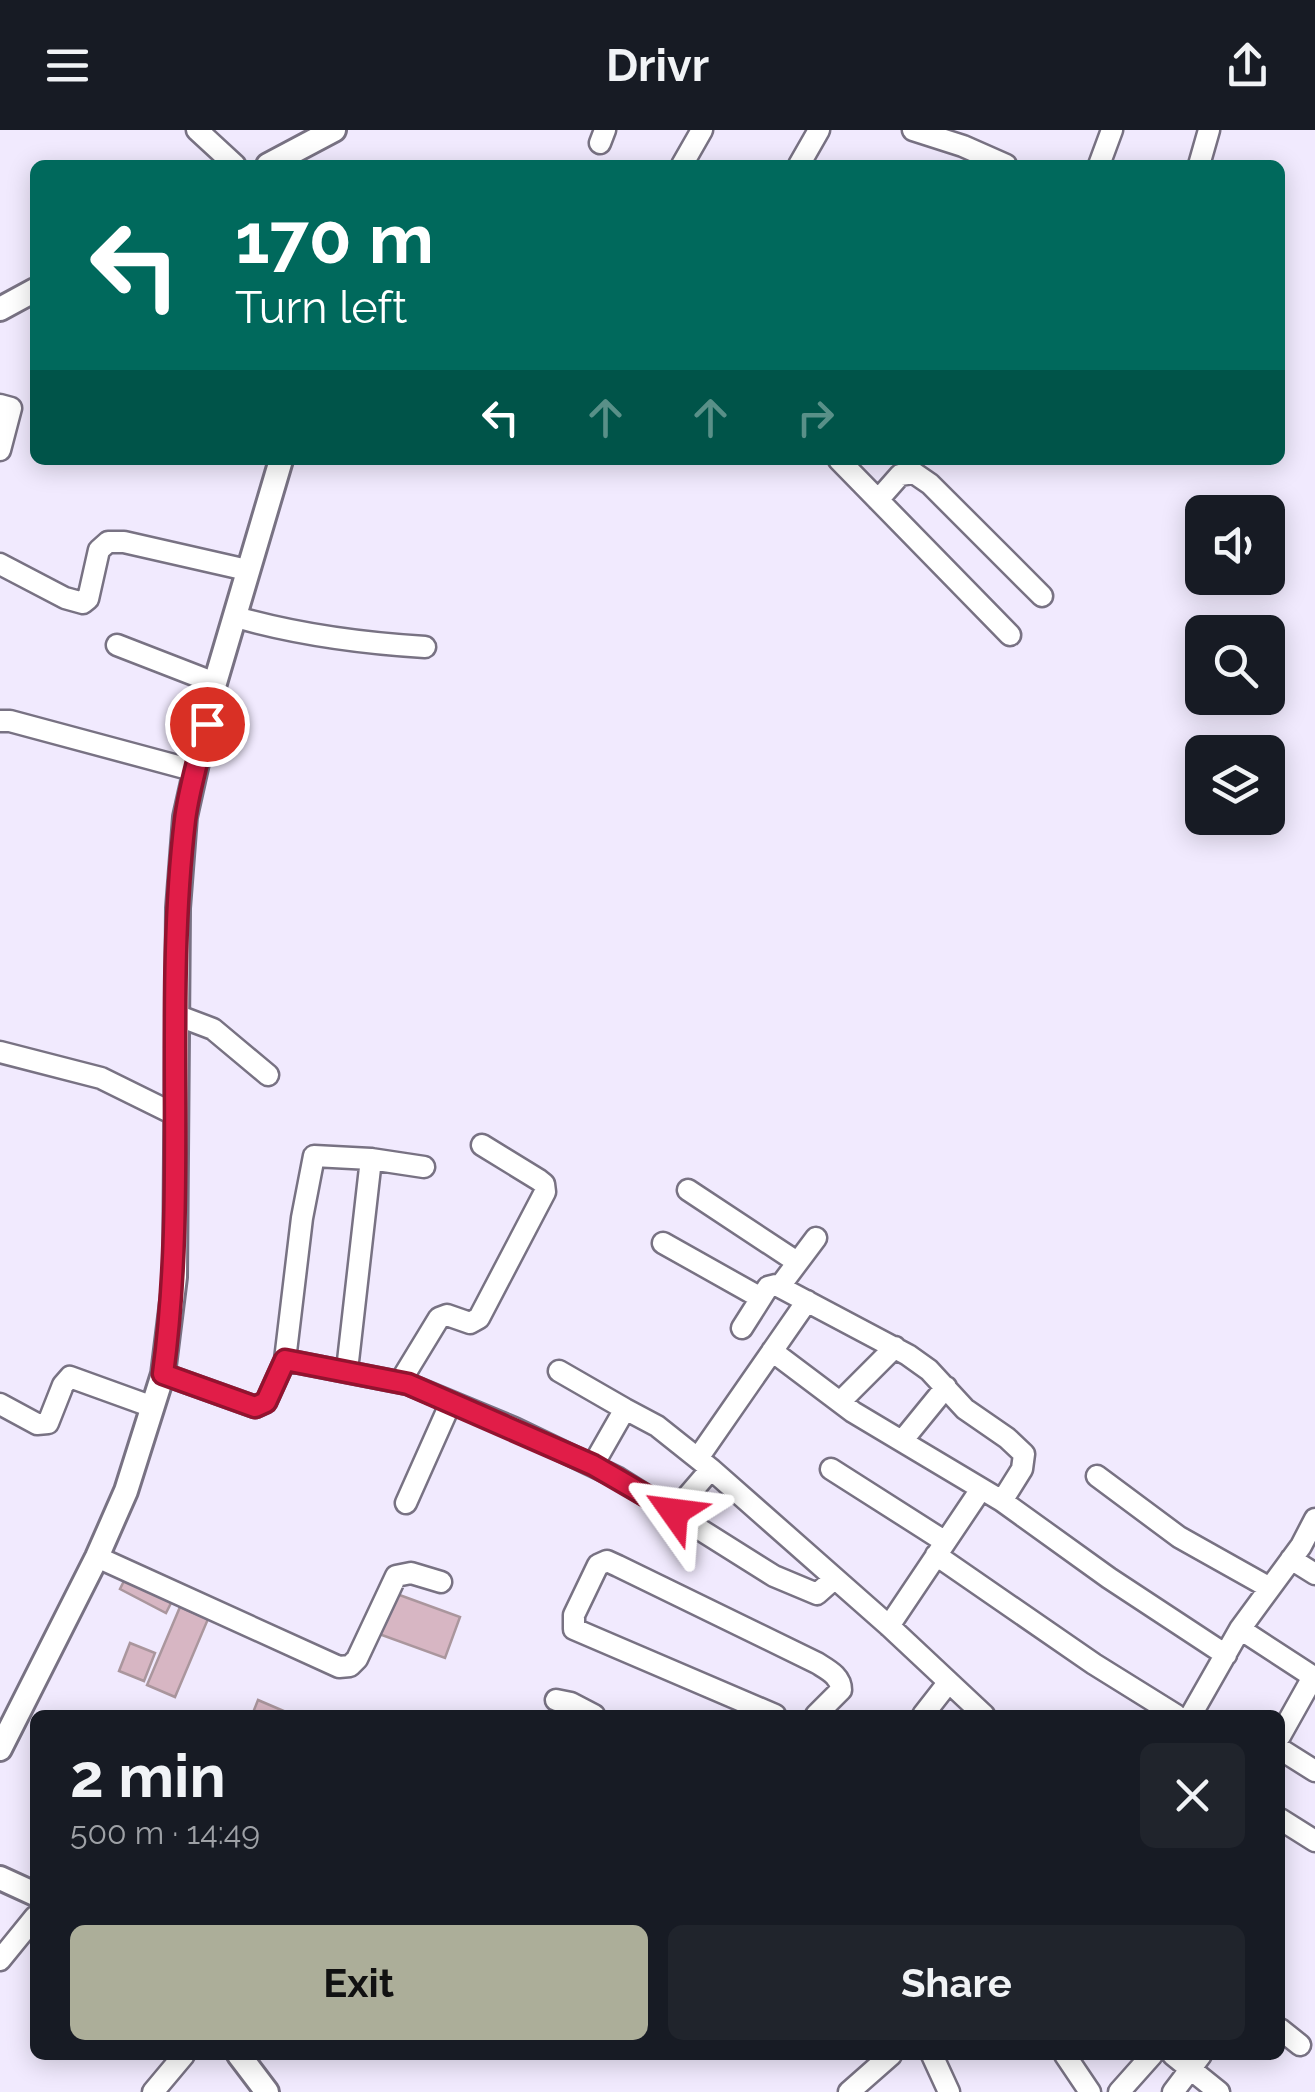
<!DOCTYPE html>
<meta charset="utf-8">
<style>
:root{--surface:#171b24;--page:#20242c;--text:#f1f3f6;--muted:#9ea1a6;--accent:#acae99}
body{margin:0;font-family:Raleway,sans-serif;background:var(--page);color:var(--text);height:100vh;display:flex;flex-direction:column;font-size:38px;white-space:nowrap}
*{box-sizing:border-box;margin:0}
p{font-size:32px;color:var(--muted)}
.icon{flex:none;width:55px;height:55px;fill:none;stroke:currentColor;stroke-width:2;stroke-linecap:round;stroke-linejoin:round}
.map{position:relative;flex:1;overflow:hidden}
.panel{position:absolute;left:30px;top:1580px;width:1255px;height:350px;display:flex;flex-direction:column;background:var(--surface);border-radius:15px;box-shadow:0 5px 25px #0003}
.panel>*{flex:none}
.guide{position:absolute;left:30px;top:30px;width:1255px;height:305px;border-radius:15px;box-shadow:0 5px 25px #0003;background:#00695c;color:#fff;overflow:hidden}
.controls{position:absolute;left:1185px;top:365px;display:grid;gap:20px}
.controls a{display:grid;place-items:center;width:100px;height:100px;border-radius:15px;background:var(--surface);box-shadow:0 5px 25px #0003;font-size:50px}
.pin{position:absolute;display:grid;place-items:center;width:85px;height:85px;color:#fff;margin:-42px;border:5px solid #fff;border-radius:50%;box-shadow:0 2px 10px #0007}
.me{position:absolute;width:110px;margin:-55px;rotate:301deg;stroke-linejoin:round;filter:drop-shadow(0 0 8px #0008)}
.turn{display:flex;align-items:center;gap:35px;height:210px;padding:0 40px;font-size:45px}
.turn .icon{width:130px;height:130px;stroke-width:2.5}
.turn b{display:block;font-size:70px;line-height:85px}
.lanes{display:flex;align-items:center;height:95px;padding:0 40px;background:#0003;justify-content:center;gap:50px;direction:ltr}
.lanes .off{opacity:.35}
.round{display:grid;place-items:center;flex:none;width:105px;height:105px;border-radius:15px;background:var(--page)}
.headline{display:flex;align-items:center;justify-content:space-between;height:170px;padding:0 40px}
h1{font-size:60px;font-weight:700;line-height:75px}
.primary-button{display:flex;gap:20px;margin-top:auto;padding:20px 40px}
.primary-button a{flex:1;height:115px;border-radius:15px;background:var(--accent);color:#111;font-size:40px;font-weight:700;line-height:115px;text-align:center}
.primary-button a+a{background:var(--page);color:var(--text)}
header{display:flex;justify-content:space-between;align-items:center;height:130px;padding:0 40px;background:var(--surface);font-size:45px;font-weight:700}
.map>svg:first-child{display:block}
.building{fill:#d7b6c3;stroke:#aa969d;stroke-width:2.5}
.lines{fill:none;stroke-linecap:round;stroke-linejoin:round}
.minor-casing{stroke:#787283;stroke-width:25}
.tertiary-casing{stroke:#787283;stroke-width:28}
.minor{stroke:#fff;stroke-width:20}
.tertiary{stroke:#fff;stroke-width:22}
.route-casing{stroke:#92132f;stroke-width:25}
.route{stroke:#e11d48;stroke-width:18}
</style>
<header><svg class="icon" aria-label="menu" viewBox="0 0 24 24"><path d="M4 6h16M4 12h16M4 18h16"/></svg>Drivr<svg class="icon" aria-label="share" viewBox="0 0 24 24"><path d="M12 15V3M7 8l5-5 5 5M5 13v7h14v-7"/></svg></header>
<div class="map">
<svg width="1315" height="1962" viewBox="0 0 1315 1962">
<rect width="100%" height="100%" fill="#f1eafe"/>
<!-- building -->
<path class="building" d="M126,1447L172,1471L166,1483L120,1459Z
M394,1463L460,1487L445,1528L379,1504Z
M180,1477L208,1489L175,1567L147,1555Z
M130,1513L155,1523L144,1551L119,1541Z
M258,1570L293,1585H252Z"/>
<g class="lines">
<!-- minor casing -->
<g class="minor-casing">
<path id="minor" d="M197,0L235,35
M913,0L963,16L1006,35
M600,13L605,0
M682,35L702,0
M799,35L819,0
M1099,35L1112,0
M1199,35L1209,0
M0,275L11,278L0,320
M839,330L1010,505
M878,370L900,345L914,343L930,354L1042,466
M0,434L65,468L83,473L88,469L99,420L108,412H124L247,440
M236,487C299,505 360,513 425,517
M117,515L215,553
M0,591H10L196,641
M176,885L213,899L268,945
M0,922L101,948L176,985
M688,1060L797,1132
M663,1113L761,1168
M780,1156L816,1108
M742,1198L768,1157L776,1155L908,1225L929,1240L965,1279L1007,1308L1024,1324L1022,1339L1002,1371
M772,1221L853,1282L1002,1371L1109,1448L1226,1525
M285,1230L302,1088L314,1026L371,1029L424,1037
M347,1240L371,1029
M559,1241L625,1279L593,1335
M163,1244L255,1277L266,1272L285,1230L408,1254L514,1298L618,1348L774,1446L817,1464L834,1449
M400,1252L439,1188L447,1185L470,1193L479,1188L545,1062L544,1054L539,1050L482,1015
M840,1272L895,1217
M0,1274L37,1294L48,1293L63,1255L70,1247L153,1277
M625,1279L657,1296L711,1339L889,1496L984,1585
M902,1311L946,1257
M698,1328L807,1171
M831,1339L944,1411
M1097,1346L1179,1407L1270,1458
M406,1373L451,1272
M674,1382L711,1339
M936,1425L1094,1534L1176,1585
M97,1427L339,1537L350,1536L357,1529L396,1446L411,1443L441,1452
M1291,1429L1315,1444
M889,1496L981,1359
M1240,1499L1315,1548
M556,1570L571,1573L594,1585
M775,1585L574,1499V1485L598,1435L607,1431L618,1436L817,1533C828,1540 841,1546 841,1560L816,1585
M923,1585L948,1553
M1191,1585L1240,1499L1301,1416L1315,1389
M1280,1606L1313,1547
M1280,1619L1315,1641
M1280,1689L1315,1711
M0,1830L35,1787
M1280,1899L1300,1915
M932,1925L949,1962
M1065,1925L1090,1962
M1173,1925L1219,1962
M153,1962L184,1925
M849,1962L891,1925
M1119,1962L1152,1925
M1173,1962L1201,1925"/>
</g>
<!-- tertiary casing -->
<g class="tertiary-casing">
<path id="tertiary" d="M268,35L334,0
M0,179L35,160
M0,1619L97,1427L126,1361L163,1244L175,1147L178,778L185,687L215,553L281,330
M0,1748L35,1764
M239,1925L267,1962"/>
</g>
<!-- minor -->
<use href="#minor" class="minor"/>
<!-- tertiary -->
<use href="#tertiary" class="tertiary"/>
</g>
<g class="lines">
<!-- route casing -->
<g class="route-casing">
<path id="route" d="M207,594C199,626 189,658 185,690C163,874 188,1060 163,1244L255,1277L266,1272L285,1230L408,1254L593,1335L674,1382"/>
</g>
<!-- route -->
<use href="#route" class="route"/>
</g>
</svg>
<div class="controls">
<a><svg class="icon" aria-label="sound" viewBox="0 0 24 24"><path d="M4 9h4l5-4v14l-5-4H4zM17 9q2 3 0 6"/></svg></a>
<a><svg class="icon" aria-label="search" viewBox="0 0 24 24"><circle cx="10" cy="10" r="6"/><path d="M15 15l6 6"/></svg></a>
<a><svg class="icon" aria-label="layers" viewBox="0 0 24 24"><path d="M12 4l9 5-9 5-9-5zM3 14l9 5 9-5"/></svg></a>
</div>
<div class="pin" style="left:207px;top:594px;background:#d93025"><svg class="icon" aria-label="arrive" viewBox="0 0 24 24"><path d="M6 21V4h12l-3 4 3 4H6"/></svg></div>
<svg class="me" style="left:674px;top:1382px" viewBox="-20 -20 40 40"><path d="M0-17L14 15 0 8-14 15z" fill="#e11d48" stroke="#fff" stroke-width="4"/></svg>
<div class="guide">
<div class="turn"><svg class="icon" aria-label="left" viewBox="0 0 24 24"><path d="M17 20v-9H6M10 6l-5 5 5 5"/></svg><div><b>170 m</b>Turn left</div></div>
<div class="lanes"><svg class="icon" aria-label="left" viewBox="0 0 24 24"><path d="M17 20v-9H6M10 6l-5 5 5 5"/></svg><svg class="icon off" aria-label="ahead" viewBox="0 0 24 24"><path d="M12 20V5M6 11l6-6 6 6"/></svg><svg class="icon off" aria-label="ahead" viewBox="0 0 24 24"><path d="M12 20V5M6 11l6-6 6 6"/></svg><svg class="icon off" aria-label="right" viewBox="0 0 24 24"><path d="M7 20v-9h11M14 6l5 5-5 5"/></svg></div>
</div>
<section class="panel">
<div class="headline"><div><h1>2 min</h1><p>500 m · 14:49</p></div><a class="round"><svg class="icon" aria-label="close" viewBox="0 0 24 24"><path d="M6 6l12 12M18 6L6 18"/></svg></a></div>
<div class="primary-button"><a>Exit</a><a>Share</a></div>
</section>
</div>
